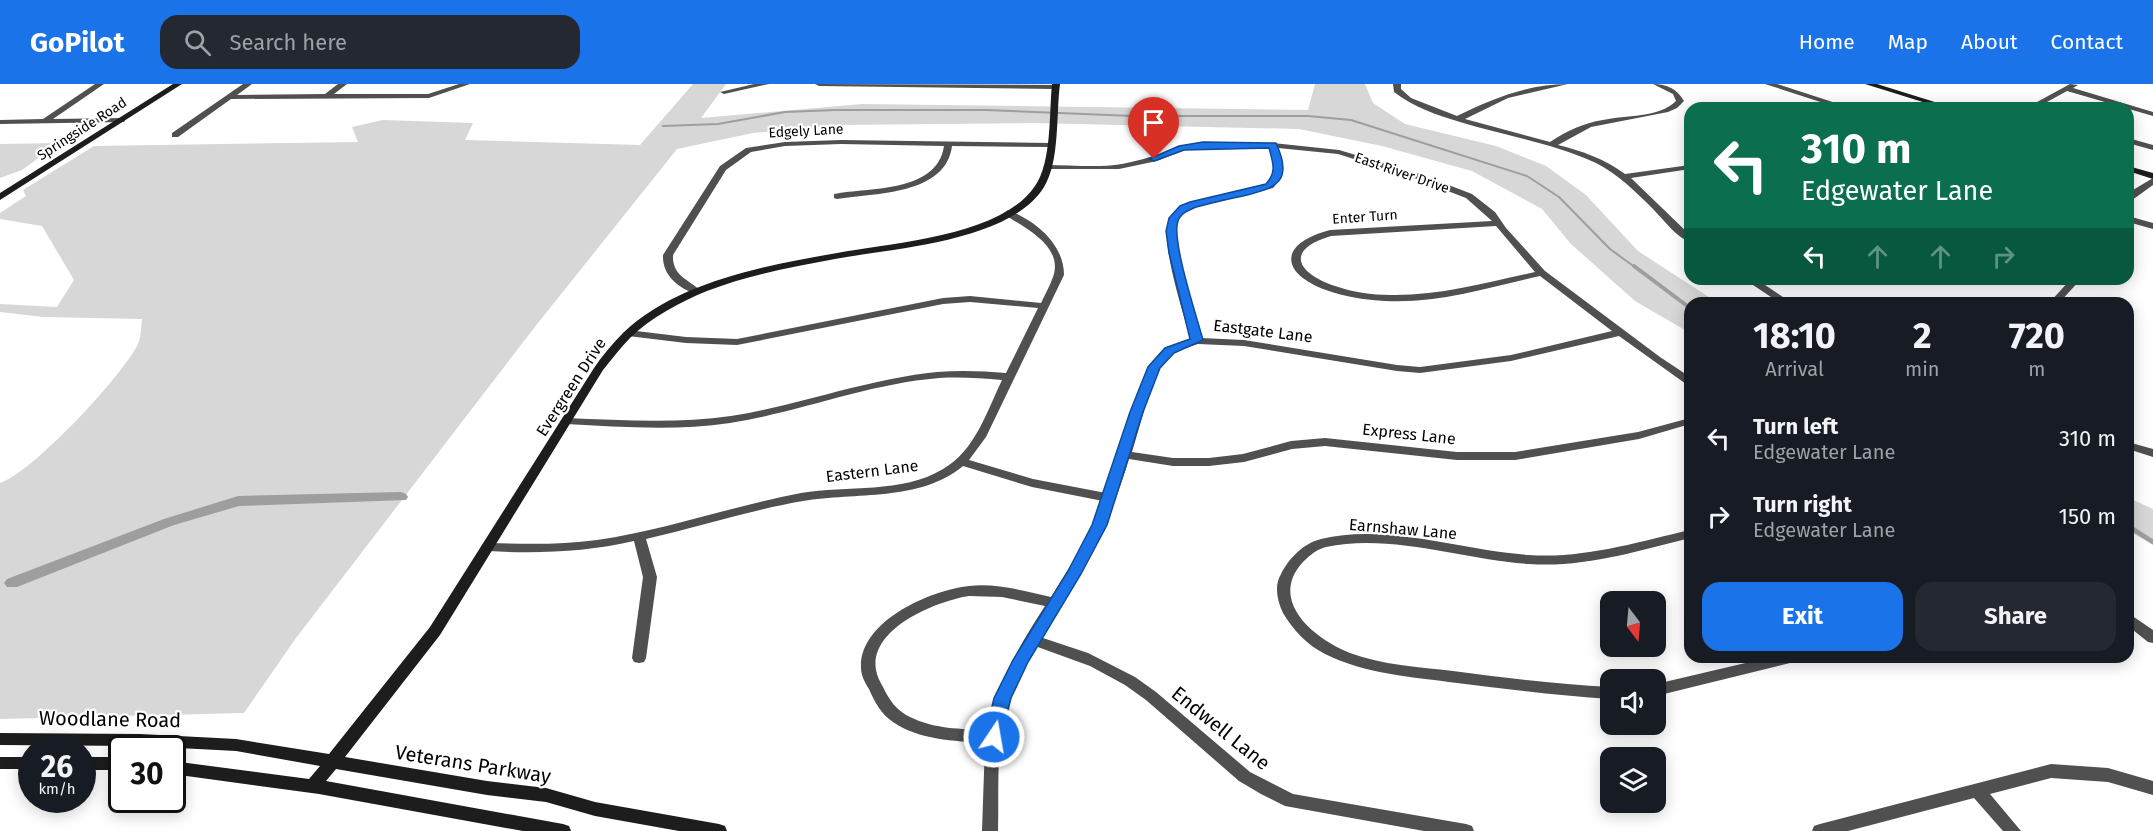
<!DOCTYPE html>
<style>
:root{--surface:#171b24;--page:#242831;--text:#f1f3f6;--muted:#9ea1a6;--accent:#1a73e8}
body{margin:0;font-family:"Fira Sans",sans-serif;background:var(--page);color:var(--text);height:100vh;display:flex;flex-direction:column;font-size:22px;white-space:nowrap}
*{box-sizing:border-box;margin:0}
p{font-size:20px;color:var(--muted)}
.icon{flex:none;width:33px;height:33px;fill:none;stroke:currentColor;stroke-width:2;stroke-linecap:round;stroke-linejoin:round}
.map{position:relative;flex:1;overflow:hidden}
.side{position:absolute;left:1684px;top:213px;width:450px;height:366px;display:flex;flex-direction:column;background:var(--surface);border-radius:18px;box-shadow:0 3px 15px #0003}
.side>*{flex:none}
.banner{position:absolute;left:1684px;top:18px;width:450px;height:183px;border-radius:18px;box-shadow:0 3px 15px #0003;background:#0b6e4f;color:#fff;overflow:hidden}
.needle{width:39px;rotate:164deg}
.controls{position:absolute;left:1600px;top:507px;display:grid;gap:12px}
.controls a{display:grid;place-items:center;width:66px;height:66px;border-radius:12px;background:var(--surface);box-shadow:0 3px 15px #0003;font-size:30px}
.speed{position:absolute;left:18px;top:651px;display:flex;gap:12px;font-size:30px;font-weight:700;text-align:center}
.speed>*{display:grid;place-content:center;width:78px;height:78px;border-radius:50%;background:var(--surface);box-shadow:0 3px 15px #0003;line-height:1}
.speed small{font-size:15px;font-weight:400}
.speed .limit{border:3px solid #111;border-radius:9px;background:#fff;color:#111}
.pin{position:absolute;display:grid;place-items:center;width:51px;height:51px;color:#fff;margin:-62px -26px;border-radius:50% 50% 50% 0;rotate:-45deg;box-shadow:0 0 6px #0007}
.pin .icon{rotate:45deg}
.me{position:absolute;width:66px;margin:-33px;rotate:12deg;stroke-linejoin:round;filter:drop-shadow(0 0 4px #0008)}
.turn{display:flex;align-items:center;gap:21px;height:126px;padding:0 18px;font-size:27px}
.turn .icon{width:78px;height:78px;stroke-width:2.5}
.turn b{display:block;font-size:42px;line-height:51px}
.lanes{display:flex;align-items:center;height:57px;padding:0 18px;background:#0003;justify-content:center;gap:30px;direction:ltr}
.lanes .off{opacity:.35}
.eta{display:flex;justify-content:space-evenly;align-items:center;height:102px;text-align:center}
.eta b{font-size:36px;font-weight:700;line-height:42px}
.action{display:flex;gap:12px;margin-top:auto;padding:12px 18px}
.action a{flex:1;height:69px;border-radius:18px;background:var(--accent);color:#fff;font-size:24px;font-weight:700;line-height:69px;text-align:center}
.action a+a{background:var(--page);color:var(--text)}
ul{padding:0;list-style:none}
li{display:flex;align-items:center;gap:18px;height:78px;padding:0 18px}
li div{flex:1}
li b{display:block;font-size:22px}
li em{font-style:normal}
header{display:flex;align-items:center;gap:36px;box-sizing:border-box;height:84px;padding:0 30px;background:var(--accent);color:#fff}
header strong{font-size:28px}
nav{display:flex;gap:33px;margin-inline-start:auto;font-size:21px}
.search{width:420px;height:54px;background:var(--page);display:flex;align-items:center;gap:15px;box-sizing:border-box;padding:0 21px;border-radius:18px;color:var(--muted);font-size:22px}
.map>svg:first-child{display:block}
.green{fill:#d7d7d7}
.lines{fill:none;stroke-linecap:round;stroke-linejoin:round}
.stream-far2{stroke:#9e9e9e;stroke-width:2}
.stream-far1{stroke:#9e9e9e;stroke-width:4}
.stream{stroke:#9e9e9e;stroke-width:4.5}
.canal{fill:#9e9e9e;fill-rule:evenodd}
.street{fill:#505050;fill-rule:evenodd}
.secondary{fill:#1d1d1d;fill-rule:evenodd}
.route{fill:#1a73e8;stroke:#114b97;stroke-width:1.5}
.labels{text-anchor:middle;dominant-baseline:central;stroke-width:4.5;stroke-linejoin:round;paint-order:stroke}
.far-street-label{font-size:14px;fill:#000;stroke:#fff}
.street-label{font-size:16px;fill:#000;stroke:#fff}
.near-street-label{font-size:20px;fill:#000;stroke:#fff}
</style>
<header>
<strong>GoPilot</strong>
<div class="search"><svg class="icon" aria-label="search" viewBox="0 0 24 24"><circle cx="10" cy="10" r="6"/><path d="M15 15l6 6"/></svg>Search here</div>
<nav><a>Home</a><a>Map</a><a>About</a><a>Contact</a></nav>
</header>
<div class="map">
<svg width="2153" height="747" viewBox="0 0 2153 747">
<rect width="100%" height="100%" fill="#fff"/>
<!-- green -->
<path class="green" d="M693,0H726L701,34L862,20L1308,26L1315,0H1365L1373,19L1405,40L1496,62L1546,82L1586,111L1638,167L1718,219H1690V249L1635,217L1571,160L1542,125L1472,87L1382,62L1299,45L1033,39L837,41L753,49L677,65L534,244L296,554L244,629L0,635V399C33,388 120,294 137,262C141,255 141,243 142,235L44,233L0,228V220L57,223L74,196L42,142L0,135V129L26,112L23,106L94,62L358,58L352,43L383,36L473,39L465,56L640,61Z
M59,59L22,86L0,94V60Z
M2129,414L2153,425V461L2129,447Z"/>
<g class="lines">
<!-- stream-far2 -->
<path class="stream-far2" d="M663,42L718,40L785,28L836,26H986L1133,32H1308L1351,36L1527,92L1559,113L1610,165L1636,184"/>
<!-- stream-far1 -->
<path class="stream-far1" d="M1634,182L1690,224"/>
<!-- stream -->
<path class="stream" d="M2128,442L2153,458"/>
<!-- canal -->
<path class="canal" d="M401,408L406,410L408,413L406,416L239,422L174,441L17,503H7L4,499L7,495L164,435L238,412Z"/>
<!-- street -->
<path class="street" d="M95,0H104L53,35L121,34L125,36L124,38L0,40V36L43,35Z
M243,0H252L237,11L325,10L338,0H347L334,10H428L459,0H470L429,14L231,15L178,53H172V49Z
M754,0H769L724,10L720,8Z
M815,0L1055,1L1059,3L1055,5L819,2Z
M1393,0H1401V5L1411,14L1457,32C1492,15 1528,0 1568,0L1508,14L1465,35L1550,58C1567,47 1583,39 1603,36C1625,31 1659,34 1676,17L1673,10L1653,0C1667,0 1677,5 1684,17L1677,24L1668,28L1591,43L1558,61C1582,67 1605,75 1625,90L1690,81V85L1631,94L1690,151V158C1677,154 1663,135 1653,125C1636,108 1618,90 1596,79C1554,59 1505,52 1460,38C1437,31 1413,23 1394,8Z
M1765,0H1777L1851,24H1839Z
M2070,0L2078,1L2073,4L2153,28V32L2067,7L2036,24H2026Z
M2128,54L2153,61V66L2128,59Z
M841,56L1050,59L1054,61L1050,63L952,62C946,111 875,109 837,115L834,114V110C870,103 937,109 944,62L841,60L785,62L751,68L726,86L673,171C672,192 688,195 701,207L696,210C678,204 662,191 663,171L720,82L746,64L785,58Z
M1203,59H1273L1339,66L1420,90L1472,110L1495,128L1506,144L1545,187L1660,273L1690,293V301L1686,300L1619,252L1511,277L1420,289L1397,287L1244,262L1198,260L1174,268L1165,276L1154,293L1132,368L1173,374H1209L1243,370L1291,357L1325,354L1457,368H1515L1638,348L1690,334V340L1639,355L1515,376H1457L1325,362L1292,365L1244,378L1209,382H1173L1129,375C1108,445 1077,493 1040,553L1088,569L1135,593L1156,608L1250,688L1293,710L1466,740L1472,742L1474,747H1424L1285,722L1261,710L1239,697L1146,616L1125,601L1090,582L1035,562C1023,583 1011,606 1005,630C996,668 999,708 998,747H982L985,659C954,657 919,656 893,638C881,630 874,617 869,605C865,599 861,591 861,584C859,537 931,506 969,502C997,499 1024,507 1051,513L1080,466L1103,417L1032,403L963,382C920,418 855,408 803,417C750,426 699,443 646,455L657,493L646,574L644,578L639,579L634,578L632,574L643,493L634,457C586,468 537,470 488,467L483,466L481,463L483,460L488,459C524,460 561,461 597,456C666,446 732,422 801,409C847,401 902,410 943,385C975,367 987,327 1002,296C981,294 960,293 939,294C867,300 800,328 730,339C676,347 620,343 566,340L560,337L566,334C621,336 676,340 731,332C800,321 867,295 937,288C960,286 983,287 1006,289L1038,224L970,218L943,220L737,261L686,259L628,252L623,249L628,246L686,253L737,255L943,214L970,212L1041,219C1045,210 1050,202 1053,193C1064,162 1025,144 1005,131L1004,129L1008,126C1036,137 1064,160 1064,191L986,353L969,376L1033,395L1106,409C1119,375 1136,284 1165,265C1172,260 1183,258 1191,255C1183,229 1160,159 1169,135C1173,127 1180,123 1187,120L1267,100C1278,89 1273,77 1270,63H1203L1185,66L1157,77L1119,85H1047L1043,83L1047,81C1071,81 1098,84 1122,80C1150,75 1175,63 1203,59ZM1278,64L1338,70L1414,94L1466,114L1492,137L1330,146C1280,159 1278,188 1326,206C1345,213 1366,216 1385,217C1438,220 1490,203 1540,192L1612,247L1511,271L1420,283L1397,281L1244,256L1201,254C1194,230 1168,157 1178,134C1181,128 1188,126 1193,124L1273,104C1285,91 1282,79 1278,64ZM1496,142L1535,188C1488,198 1439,212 1390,211C1372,211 1352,208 1335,202C1297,189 1284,166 1331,152ZM969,512L1002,513L1045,522C1020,561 996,600 987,646C961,645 934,645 910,633C897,627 889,616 883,603C880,598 877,592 876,586C869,544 937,517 969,512Z
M2153,94V101L2128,119V111L2133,106Z
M2128,132L2153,139V145L2128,138Z
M1744,195H1756L1792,219H1780Z
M2071,195H2081L2059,219H2049Z
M2128,358L2153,365V373L2128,365Z
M1690,446V454C1638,467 1583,484 1529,480C1464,476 1391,449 1326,463C1313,466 1298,481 1293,493C1279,528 1322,558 1350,569C1382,581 1419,583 1453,587C1505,594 1558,600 1611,603V615C1559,612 1508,605 1457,599C1413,593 1365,590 1325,570C1307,561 1293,546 1283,529C1277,516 1274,502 1281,490C1289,474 1304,459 1321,455C1387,439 1463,467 1529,471C1583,475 1638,458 1690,446Z
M2128,529L2153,546V559L2148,558L2128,542Z
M1771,573H1801L1799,577L1794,578L1656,612V600Z
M2051,680L2108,684L2153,697V711L2108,698L2051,694L1990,710L2021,747H2003L1974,714L1848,747H1812L1814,742L1820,740Z"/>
<!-- secondary -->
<path class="secondary" d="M173,0H182L0,116V109Z
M1052,0H1060C1056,30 1060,77 1044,103C1010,158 894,164 835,175C791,183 748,191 707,207C680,218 650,234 630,254C620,264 612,275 603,286L440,551L345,673L487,697L546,704L595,718L719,740L725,742L727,747H679L595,732L546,718L487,711L336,685L326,697L563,740L569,742L571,747H523L319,710L172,690V677L309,695L320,682L236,667L140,662L0,661V649L140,650L236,655L329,670L430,543L594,284C602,272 612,260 623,249C676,198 767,181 837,169C893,159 1002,152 1035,102C1052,78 1049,29 1052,0Z
M1865,0H1877L1954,24H1942Z
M2128,82L2153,89V95L2128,87Z
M0,673H32V685H0Z
M82,673H122V686H82Z"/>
</g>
<!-- route -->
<path class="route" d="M1203,58L1276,59C1294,98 1276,104 1243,112C1227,115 1212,119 1196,123C1189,126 1181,129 1178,137C1171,156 1197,233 1203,256L1174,269L1160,284L1143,328L1107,441L1081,490L1028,578L1011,614L1000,658H988L985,653L994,614L1013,576L1067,489L1092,441L1130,328L1148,283L1165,264L1190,255L1169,169L1166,147L1169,134L1180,122L1190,118L1266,100C1277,88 1273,79 1269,64L1184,66L1154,77L1149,75L1179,62Z"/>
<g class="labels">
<!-- far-street labels -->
<g class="far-street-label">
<text transform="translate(82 45) rotate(-33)">Springside Road</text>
<text transform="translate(806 47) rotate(-3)">Edgely Lane</text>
<text transform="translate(1402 89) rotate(19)">East River Drive</text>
<text transform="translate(1365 133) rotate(-4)">Enter Turn</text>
</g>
<!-- street labels -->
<g class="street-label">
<text transform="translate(1263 247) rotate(7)">Eastgate Lane</text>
<text transform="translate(571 303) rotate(-57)">Evergreen Drive</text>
<text transform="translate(1409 350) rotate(6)">Express Lane</text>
<text transform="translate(872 387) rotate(-7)">Eastern Lane</text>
<text transform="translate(1403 445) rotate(5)">Earnshaw Lane</text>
</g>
<!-- near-street labels -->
<g class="near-street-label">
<text transform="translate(110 635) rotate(1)">Woodlane Road</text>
<text transform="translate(1221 644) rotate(39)">Endwell Lane</text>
<text transform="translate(473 680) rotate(9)">Veterans Parkway</text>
</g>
</g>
</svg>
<div class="controls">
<a><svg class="needle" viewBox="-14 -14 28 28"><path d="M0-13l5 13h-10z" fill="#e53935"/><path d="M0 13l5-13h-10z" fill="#9ea1a6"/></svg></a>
<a><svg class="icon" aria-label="sound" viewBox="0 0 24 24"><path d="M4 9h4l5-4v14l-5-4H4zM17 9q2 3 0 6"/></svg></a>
<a><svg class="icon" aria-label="layers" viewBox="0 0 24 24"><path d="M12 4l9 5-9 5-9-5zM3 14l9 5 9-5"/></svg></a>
</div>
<div class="speed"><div>26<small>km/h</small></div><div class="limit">30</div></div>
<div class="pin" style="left:1154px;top:75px;background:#d93025"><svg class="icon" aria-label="arrive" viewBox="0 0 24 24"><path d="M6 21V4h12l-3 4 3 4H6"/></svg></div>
<svg class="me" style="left:994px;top:653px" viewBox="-20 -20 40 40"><circle r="17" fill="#1a73e8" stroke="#fff" stroke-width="3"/><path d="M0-11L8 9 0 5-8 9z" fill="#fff"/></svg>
<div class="banner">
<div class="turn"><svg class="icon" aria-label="left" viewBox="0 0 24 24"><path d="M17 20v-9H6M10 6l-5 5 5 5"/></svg><div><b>310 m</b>Edgewater Lane</div></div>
<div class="lanes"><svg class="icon" aria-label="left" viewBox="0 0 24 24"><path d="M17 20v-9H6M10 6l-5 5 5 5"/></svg><svg class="icon off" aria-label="ahead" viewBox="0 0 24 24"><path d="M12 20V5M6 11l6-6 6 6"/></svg><svg class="icon off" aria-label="ahead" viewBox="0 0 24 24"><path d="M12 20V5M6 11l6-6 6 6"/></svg><svg class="icon off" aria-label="right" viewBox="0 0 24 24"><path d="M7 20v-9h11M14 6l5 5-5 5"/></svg></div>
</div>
<section class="side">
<div class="eta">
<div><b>18:10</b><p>Arrival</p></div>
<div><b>2</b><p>min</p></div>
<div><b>720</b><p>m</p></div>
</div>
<ul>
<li><svg class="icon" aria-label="left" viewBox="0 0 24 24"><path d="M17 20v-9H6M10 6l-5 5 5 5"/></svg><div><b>Turn left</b><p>Edgewater Lane</p></div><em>310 m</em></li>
<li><svg class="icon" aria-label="right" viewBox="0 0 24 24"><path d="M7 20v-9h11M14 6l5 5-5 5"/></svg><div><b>Turn right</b><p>Edgewater Lane</p></div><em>150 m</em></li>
</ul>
<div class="action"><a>Exit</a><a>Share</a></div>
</section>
</div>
